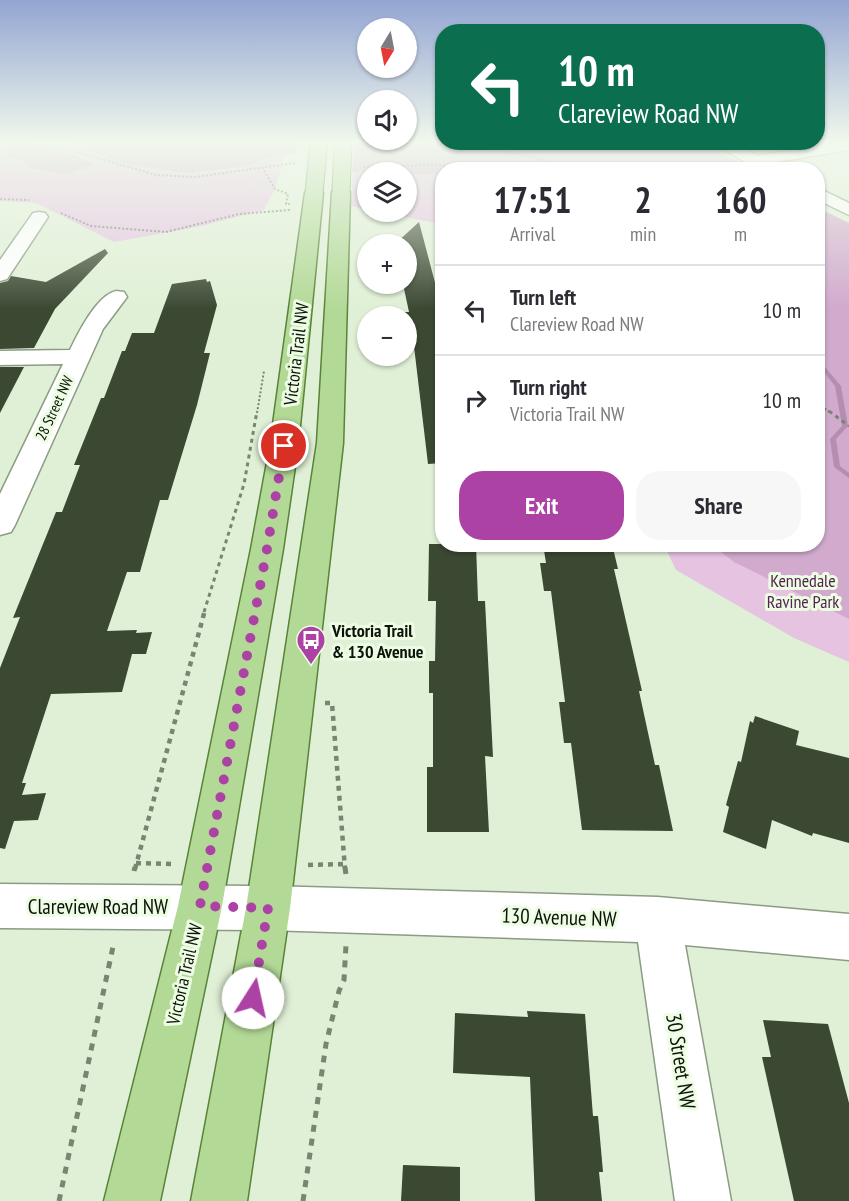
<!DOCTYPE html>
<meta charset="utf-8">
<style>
:root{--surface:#fff;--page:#f7f7f7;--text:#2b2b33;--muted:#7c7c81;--line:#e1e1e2;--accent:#ab42a4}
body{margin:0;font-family:"PT Sans Narrow",sans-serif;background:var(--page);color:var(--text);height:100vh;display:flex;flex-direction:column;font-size:22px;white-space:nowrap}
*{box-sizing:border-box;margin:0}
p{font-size:20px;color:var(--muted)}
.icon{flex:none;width:33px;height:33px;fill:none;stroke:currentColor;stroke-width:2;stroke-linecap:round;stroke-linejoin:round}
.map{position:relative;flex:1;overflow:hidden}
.drawer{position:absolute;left:435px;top:162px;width:390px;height:390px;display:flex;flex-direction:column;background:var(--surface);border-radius:24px;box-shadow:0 2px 4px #0004}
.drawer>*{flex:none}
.top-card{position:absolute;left:435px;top:24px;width:390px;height:126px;border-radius:24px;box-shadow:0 2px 4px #0004;background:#0b6e4f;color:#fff;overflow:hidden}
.needle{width:39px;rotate:190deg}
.tools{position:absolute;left:357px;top:18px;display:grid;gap:12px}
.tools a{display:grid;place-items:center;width:60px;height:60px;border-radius:50%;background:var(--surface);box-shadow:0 2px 4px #0004;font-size:30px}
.pin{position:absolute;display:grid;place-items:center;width:51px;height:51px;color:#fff;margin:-26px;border:3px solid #fff;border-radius:50%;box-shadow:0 2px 6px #0007}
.me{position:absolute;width:66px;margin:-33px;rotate:10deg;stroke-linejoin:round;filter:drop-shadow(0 0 4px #0008)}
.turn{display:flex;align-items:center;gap:21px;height:126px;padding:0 24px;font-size:27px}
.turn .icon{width:78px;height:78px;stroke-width:2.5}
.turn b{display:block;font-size:42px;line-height:51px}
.eta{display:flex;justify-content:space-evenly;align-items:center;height:102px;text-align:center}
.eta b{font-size:36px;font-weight:800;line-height:42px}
.action{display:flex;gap:12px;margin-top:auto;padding:12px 24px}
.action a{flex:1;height:69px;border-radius:24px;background:var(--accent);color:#fff;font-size:24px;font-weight:800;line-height:69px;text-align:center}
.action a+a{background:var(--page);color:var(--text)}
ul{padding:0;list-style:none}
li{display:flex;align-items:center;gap:18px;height:90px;padding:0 24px;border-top:2px solid var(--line)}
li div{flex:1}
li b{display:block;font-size:22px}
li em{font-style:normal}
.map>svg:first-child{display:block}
.green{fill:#e5c3e1}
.forest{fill:#d1aacd}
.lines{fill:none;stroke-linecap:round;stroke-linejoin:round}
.stream{fill:#b48eb0;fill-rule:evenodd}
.building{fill:#3b4832}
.minor-casing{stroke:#8c9b83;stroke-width:3}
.major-casing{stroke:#588339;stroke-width:3}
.path-far3{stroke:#798573;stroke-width:2;stroke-dasharray:2 2;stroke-linecap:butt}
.path-far2{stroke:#798573;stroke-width:3;stroke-dasharray:4 4;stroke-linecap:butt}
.path-far1{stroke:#798573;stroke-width:4.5;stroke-dasharray:5 5;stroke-linecap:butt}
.path{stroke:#798573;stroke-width:5;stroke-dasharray:7 7;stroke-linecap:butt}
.minor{fill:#fff;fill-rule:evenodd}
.major{fill:#b3d997;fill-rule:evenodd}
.major-bridge-casing{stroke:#588339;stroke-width:19;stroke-linecap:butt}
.major-bridge{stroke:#b3d997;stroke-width:17}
.route{stroke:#ab42a4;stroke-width:10;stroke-dasharray:0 18}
.labels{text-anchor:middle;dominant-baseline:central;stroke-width:6;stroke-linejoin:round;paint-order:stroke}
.far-street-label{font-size:15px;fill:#0d130a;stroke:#edfde3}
.street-label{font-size:18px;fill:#0d130a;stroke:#edfde3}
.park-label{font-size:18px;fill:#532350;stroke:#edfde3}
.poi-label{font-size:18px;font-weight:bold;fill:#0d130a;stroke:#edfde3;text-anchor:start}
.near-street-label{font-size:21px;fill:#0d130a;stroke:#edfde3}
</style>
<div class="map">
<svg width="849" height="1201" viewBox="0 0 849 1201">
<rect width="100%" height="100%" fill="#e0f0d6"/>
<!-- green -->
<path class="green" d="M0,141H289L275,189L264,210L202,226L114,242L36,203L0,201Z
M355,141H442V142L700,143L442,170V224L378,212H406V172H368L367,210L351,206Z
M824,213L849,223V662L794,638L676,570L664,545L818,544Z"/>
<!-- forest -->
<path class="forest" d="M0,141H31L81,158L94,165L66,174L30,168L24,160L9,158L5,151L0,149Z
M59,141H297L295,154L263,159L248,166L187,173L130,165Z
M355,141L700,143L753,169L442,170V174H407L406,172H352Z
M818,208L849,223V619L734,562L712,545L818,544Z"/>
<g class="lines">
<!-- stream -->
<path class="stream" d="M466,142L533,156L575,170H567L531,158L456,142Z
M818,360L820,361L841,386L848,426L836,439L840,466L849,473V478L834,467L830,439L842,426L835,386L818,365Z"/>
</g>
<!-- building -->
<path class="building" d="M419,222L442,309V463L428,464L413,338H410L405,312H409L403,284H406V244H395Z
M105,249L108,253L55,309L34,348L0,349V283L8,281L11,276L46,282Z
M206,279L207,282L210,281L217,305L204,353H210L197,405L168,500H160L140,572H127L107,631L137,630L136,633L152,632L146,654H132L122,692L51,694L22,783H26L22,795L46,793L38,820L14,821L5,849L0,848V668L20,617L13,618L56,512H62L80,465H74L101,398H104L122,351H125L132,333H154L172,284Z
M0,367H24L0,413Z
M429,544H476L478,601H485L493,757L485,756L489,832H427V767H433V693H429V661H435L436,601H428Z
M543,544H612L618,569H614L642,691H639L655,765H659L673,831L582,830L571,743H564L559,702H565L551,591H544L540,563H546Z
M755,716L799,731L796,745L849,758V843L813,833L812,836L772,820L766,849L723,832L729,807L726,805L738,761L741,762L750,721L753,723Z
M527,1011L585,1014L593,1116H598L603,1172H599L602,1201H535L530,1077L453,1073L455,1013L528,1017Z
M763,1020L828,1024L849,1103V1201H794L762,1057H771Z
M403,1165L460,1167V1201H401Z"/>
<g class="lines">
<!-- minor casing -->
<g class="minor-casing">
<path id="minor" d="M849,141V150L770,163L779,170H758L712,142H732L757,156Z
M818,188L849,203V215L818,200Z
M39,212L45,213L48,217L7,279L0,281V260L33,213Z
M116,291L124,292L127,297L103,329L15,525L11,532L0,535V494L63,364L0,365V351L70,350C78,333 97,295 116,291Z
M0,884L268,886L658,897L849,914V960L685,945L731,1201H675L638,942L268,930L0,928Z"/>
</g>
<!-- major casing -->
<g class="major-casing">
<path id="major" d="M341,187L347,188L350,192L343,443L290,908L247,1201H191L246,908L317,443L332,192L335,188Z
M314,188L320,189L323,193L298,446L283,549L222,906L160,1201H104L178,906L251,549L270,446L305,193L308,189Z"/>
</g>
<!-- path-far3 -->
<path class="path-far3" d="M39,141L156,175L195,177L295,163
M262,167L275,189L288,194L286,204H290
M363,167L436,165L479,170
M0,199L29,200
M61,213L91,226L166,232L239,214L290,210
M818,404L831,413
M257,413L264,371"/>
<!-- path-far2 -->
<path class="path-far2" d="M829,411L849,426
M204,612L244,484L257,411"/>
<!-- path-far1 -->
<path class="path-far1" d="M325,703H332L345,869
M136,863L174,864
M308,865L345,864
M135,869L205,610"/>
<!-- path -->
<path class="path" d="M345,867L346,875
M134,871L135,867
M59,1201L114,942
M303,1201L326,1044L339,991L344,980L346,945"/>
<!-- minor -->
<use href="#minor" class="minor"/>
<!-- major -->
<use href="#major" class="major"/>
<!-- major-bridge casing -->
<g class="major-bridge-casing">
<path id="major-bridge" d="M341,192L343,141
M314,193L319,141"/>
</g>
<!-- major-bridge -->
<use href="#major-bridge" class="major-bridge"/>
</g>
<!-- sky -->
<linearGradient id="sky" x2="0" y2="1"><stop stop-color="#93a5d2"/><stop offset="0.46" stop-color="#f1f8ed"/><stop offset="1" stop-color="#f1f8ed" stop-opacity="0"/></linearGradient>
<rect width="849" height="309" fill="url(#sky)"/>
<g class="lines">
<!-- route -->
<path class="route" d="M253,998L268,908L200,906L267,549L284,446"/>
</g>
<!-- icons -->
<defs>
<g id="bus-pin" transform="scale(1.5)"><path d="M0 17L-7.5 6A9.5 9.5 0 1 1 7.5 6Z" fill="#ab42a4" stroke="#edfde3"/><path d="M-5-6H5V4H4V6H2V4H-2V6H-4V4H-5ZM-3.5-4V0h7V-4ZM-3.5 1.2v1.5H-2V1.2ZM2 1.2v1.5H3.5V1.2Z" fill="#fff"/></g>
</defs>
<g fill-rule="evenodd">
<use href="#bus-pin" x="311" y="640"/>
</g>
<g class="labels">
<!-- far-street labels -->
<g class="far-street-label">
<text transform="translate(54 408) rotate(-65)">28 Street NW</text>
</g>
<!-- street labels -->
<g class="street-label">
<text transform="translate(296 354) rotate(-83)">Victoria Trail NW</text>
<text transform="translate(184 974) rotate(-77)">Victoria Trail NW</text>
</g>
<!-- park labels -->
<g class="park-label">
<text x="803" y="580">Kennedale<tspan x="803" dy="21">Ravine Park</tspan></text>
</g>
<!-- poi labels -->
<g class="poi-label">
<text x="332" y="630">Victoria Trail<tspan x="332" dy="21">&amp; 130 Avenue</tspan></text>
</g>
<!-- near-street labels -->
<g class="near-street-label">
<text x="98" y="906">Clareview Road NW</text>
<text transform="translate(559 917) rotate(2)">130 Avenue NW</text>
<text transform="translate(681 1061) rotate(81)">30 Street NW</text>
</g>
</g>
</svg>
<div class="tools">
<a><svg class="needle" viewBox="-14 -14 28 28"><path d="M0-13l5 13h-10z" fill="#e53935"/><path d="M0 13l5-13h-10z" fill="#7c7c81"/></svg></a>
<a><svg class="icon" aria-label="sound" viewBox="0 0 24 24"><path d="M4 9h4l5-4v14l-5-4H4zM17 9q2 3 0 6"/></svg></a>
<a><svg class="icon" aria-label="layers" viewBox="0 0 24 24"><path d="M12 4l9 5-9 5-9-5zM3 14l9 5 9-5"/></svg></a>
<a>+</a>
<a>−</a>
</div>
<div class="pin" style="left:284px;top:446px;background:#d93025"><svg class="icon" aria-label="arrive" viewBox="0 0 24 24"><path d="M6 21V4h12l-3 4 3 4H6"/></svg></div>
<svg class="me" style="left:253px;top:998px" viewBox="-20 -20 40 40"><circle r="19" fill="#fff"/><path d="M0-13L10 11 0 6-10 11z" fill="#ab42a4"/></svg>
<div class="top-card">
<div class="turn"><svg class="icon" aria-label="left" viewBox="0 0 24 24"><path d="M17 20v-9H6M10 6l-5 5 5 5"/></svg><div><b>10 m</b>Clareview Road NW</div></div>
</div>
<section class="drawer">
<div class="eta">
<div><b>17:51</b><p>Arrival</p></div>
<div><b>2</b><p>min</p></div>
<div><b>160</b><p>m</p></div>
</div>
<ul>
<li><svg class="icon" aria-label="left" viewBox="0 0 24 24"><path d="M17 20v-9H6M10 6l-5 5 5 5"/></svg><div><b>Turn left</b><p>Clareview Road NW</p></div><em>10 m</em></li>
<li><svg class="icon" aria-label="right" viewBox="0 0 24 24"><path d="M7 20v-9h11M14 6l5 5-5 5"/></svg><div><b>Turn right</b><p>Victoria Trail NW</p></div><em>10 m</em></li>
</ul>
<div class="action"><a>Exit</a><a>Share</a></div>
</section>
</div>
